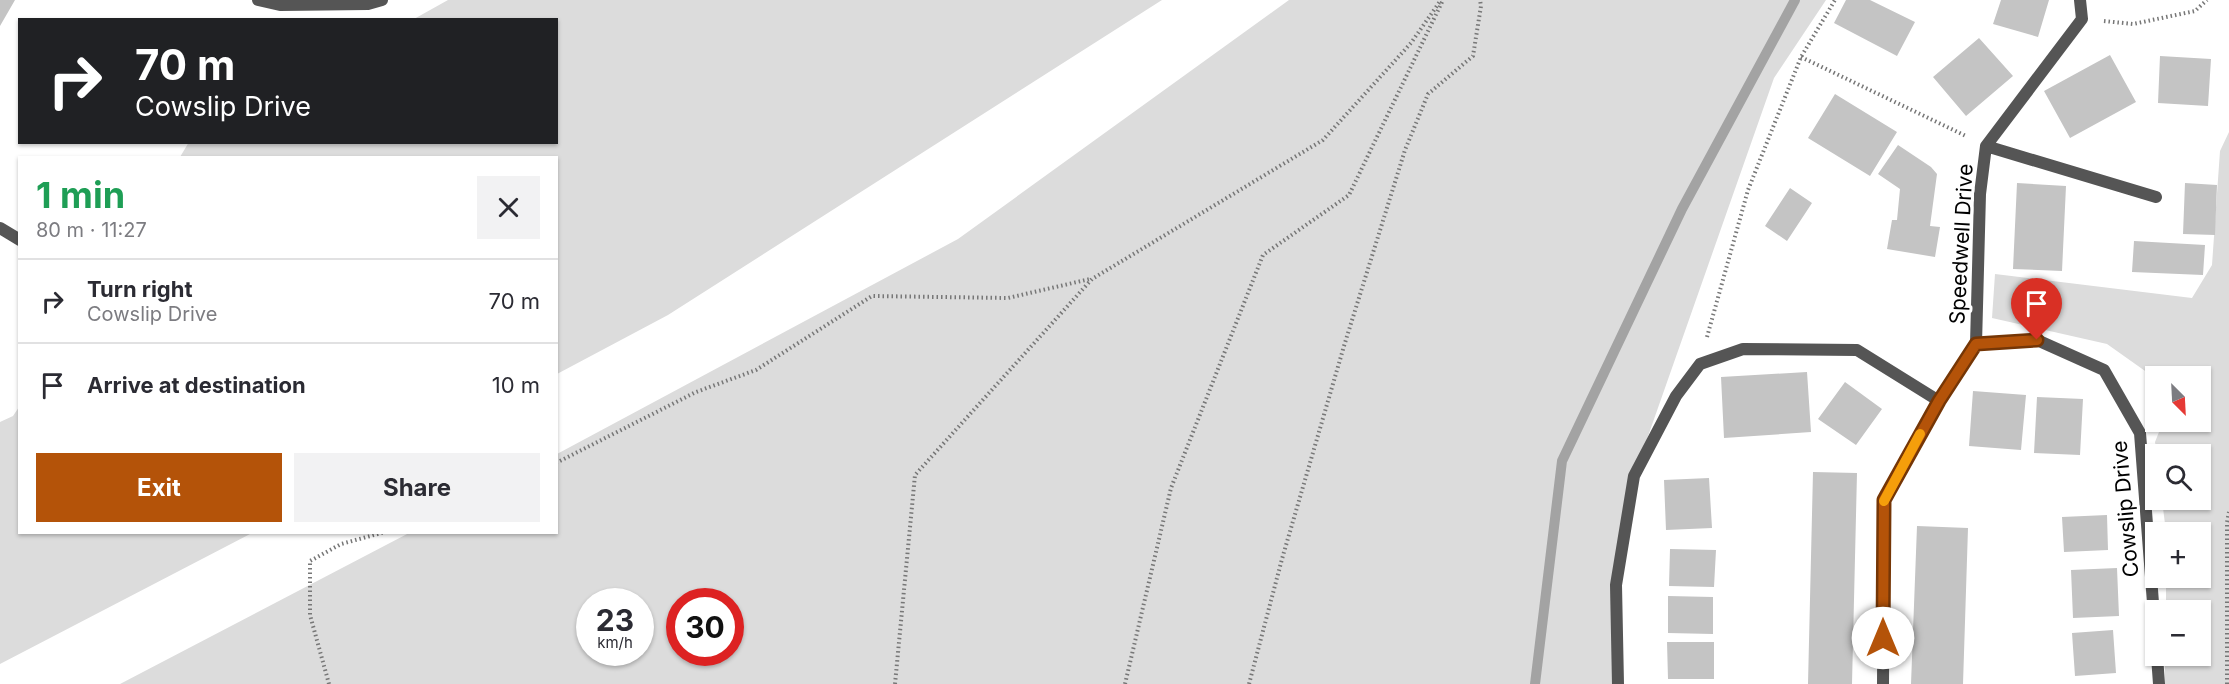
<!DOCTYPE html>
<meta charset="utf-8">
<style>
:root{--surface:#fff;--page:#f2f2f3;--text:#2b2b33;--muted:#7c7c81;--line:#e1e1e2;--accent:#b45309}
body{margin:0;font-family:Inter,sans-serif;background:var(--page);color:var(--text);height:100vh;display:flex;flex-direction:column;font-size:22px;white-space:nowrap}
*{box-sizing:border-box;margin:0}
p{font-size:20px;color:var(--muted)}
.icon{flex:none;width:33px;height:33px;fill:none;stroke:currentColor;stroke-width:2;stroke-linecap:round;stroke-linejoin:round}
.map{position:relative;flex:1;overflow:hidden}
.panel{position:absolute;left:18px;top:156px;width:540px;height:378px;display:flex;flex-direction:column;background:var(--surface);border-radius:0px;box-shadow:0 2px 4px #0004}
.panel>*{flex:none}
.banner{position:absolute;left:18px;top:18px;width:540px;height:126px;border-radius:0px;box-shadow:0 2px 4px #0004;background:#202124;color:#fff;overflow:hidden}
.needle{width:39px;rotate:156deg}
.fabs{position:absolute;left:2145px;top:366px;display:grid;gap:12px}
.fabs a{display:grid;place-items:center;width:66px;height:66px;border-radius:0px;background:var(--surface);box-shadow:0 2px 4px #0004;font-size:30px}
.speed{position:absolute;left:576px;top:588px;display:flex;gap:12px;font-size:30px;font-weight:700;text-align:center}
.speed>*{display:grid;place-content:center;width:78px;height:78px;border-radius:50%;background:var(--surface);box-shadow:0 2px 4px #0004;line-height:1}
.speed small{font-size:15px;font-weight:400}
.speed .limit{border:9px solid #d22;background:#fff;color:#111}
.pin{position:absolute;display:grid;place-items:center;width:51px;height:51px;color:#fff;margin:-62px -26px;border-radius:50% 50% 50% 0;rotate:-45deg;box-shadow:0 0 6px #0007}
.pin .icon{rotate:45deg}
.me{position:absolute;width:66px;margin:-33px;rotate:0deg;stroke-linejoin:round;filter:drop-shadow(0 0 4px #0008)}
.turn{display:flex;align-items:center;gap:21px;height:126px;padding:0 18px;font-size:27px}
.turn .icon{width:78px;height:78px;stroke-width:2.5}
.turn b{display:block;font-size:42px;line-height:51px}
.round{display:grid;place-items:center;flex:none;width:63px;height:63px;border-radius:0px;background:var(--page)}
.head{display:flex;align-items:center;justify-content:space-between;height:102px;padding:0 18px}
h1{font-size:36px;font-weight:700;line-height:45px;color:#1e9e55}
.action{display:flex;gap:12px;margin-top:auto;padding:12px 18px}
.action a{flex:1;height:69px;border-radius:0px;background:var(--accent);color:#fff;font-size:24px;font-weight:700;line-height:69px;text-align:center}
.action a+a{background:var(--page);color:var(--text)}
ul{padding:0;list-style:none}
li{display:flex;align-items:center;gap:18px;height:84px;padding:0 18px;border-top:2px solid var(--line)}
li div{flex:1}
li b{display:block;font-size:22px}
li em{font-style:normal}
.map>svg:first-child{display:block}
.green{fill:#dcdcdc;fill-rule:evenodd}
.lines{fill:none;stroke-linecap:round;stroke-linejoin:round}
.stream{stroke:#a3a3a3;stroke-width:10}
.building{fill:#c4c4c4}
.path{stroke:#777;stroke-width:4;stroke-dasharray:1.5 3;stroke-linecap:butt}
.lane{stroke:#555;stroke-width:12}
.street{stroke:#555;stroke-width:12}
.route-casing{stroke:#753606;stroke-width:15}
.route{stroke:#b45309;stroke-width:10}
.slow{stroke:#f59e0b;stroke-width:10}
.labels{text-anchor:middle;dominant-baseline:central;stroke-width:6;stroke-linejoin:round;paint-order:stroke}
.street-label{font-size:21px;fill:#000;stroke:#fff}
</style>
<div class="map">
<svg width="2229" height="684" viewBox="0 0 2229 684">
<rect width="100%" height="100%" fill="#fff"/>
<!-- green -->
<path class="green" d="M448,0H1162L668,315L557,374L556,158L180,157L189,142H556V20L414,19Z
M1289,0H1826L1774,78L1634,476L1616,585L1618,684H120L409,533L556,532L557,454L958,239ZM590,602H640V652H590ZM680,602H730V652H680Z
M2229,132V684H2165V656H2200V610H2166V578H2200V532H2166L2162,500H2200V454H2157L2155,442L2163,422H2200V376L2155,378L2107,344L1992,318L1995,274L2192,298L2212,265L2220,151Z
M19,407L20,532L252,533L0,664V422L13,416Z"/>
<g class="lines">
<!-- stream -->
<path class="stream" d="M1535,684L1562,461L1682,209L1795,0"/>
</g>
<!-- building -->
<path class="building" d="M0,0H15L0,26Z
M1846,0H1870L1915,22L1897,56L1834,23Z
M2001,0H2049L2038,37L1993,24Z
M1979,38L2013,76L1966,116L1933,77Z
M2110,55L2136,102L2070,138L2044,91Z
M2160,56L2211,59L2208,106L2158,103Z
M1835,94L1897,132L1870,176L1808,138Z
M1898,145L1931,167L1937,174L1930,226L1940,227L1935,257L1887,249L1892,220H1897L1900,189L1878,174Z
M2017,183L2066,186L2062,271L2013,269Z
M2185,183L2217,185L2215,235L2183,234Z
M1790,188L1812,203L1787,241L1765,226Z
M2134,241L2205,245L2203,275L2132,272Z
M1807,372L1811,432L1724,438L1721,377Z
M1845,382L1882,409L1856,445L1818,419Z
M1973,391L2026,395L2021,450L1969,446Z
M2037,397L2083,399L2080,455L2034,453Z
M1813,472L1857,473L1852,684H1808Z
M1709,478L1712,528L1666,530L1664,480Z
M2107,515L2108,550L2064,552L2062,517Z
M1917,526L1968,528L1963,684H1911Z
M1670,549L1716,550L1714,587L1669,586Z
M2117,568L2119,616L2073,618L2071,570Z
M1668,596L1713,597V634L1668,633Z
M2113,630L2116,673L2075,676L2072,633Z
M1667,642H1714V679H1668Z"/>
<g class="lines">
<!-- path -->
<path class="path" d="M2104,21L2133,24L2195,11L2207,0
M1801,57L1966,136
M1707,337L1748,190L1801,57L1835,0
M556,463L696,392L756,370L872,296L1008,298L1090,279
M329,684L310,615V561L341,544L385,532
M895,684L915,475L1092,279L1323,140L1411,43L1441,0
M1125,684L1171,488L1263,255L1349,195L1443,0
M1249,684L1282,559L1344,346L1405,150L1428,94L1473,56L1481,6L1480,0
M2227,684V522L2229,512"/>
<!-- lane -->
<path class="lane" d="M258,0L280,5L368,4L382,0
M0,228L20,240"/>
<!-- street -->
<path class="street" d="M1986,146L2156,197
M1976,344L2037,340L2104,370L2140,433L2156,642
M1976,344L1980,194L1986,146L2082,19L2080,0
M2157,656L2159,684
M1618,684L1616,585L1634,476L1676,396L1700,364L1743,349L1857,350L1939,401
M1883,684L1884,500L1939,401L1976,344"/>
</g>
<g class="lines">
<!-- route casing -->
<g class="route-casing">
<path id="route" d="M1883,638L1884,500L1939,401L1976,344L2037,340"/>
</g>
<!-- route -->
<use href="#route" class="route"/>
<!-- slow -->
<path class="slow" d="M1884,501L1920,434"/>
</g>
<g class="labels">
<!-- street labels -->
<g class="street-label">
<text transform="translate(1961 244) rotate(-87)">Speedwell Drive</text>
<text transform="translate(2125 509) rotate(-95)">Cowslip Drive</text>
</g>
</g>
</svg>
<div class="fabs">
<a><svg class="needle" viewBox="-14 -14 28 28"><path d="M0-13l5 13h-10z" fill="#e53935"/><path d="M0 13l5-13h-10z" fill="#7c7c81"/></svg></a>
<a><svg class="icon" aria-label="search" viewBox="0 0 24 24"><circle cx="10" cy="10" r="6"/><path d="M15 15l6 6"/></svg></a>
<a>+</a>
<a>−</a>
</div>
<div class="speed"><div>23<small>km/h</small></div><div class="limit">30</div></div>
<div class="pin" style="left:2037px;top:340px;background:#d93025"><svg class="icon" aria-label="arrive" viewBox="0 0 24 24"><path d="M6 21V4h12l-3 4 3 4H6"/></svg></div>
<svg class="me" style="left:1883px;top:638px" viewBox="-20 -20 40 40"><circle r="19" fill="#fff"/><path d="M0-13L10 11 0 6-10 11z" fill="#b45309"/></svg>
<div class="banner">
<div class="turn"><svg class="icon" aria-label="right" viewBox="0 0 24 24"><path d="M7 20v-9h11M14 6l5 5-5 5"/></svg><div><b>70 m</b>Cowslip Drive</div></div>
</div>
<section class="panel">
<div class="head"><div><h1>1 min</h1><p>80 m · 11:27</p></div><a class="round"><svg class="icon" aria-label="close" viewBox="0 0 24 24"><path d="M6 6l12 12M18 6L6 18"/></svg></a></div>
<ul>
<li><svg class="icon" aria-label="right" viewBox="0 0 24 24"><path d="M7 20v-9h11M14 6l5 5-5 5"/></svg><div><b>Turn right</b><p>Cowslip Drive</p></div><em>70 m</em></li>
<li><svg class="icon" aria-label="arrive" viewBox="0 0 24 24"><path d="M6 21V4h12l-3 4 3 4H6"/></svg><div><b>Arrive at destination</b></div><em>10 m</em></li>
</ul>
<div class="action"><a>Exit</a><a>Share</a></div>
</section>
</div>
